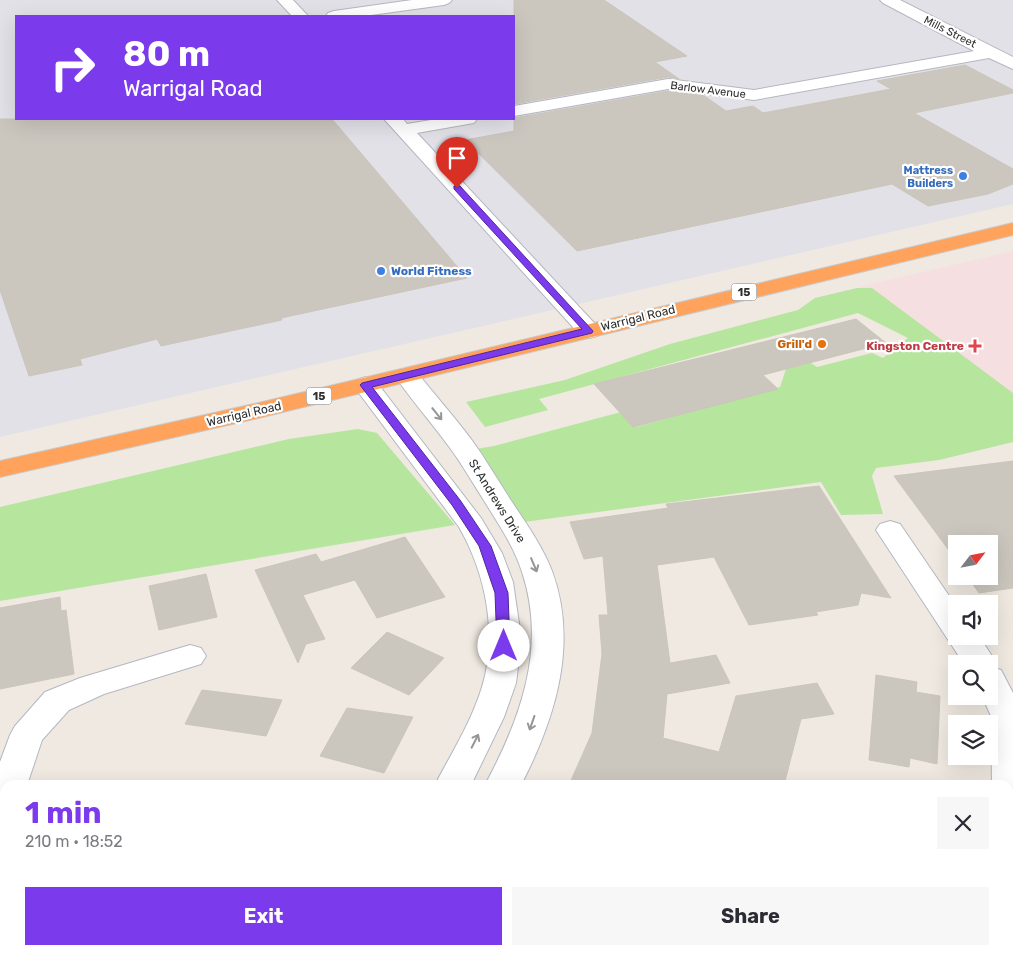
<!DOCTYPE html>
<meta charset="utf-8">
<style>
:root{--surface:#fff;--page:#f7f7f7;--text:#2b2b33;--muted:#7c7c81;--accent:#7c3aed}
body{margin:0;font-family:Rubik,sans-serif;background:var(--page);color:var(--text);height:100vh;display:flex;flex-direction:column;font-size:19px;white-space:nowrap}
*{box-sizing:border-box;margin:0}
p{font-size:16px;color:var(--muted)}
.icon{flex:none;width:28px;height:28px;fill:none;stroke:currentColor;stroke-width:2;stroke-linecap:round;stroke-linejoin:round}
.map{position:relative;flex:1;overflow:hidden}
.details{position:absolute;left:0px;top:780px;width:1014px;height:175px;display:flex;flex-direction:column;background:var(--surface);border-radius:15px 15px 0 0;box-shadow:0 5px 20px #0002}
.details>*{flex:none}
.guide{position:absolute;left:15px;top:15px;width:500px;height:105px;border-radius:0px;box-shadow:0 5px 20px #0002;background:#7c3aed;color:#fff;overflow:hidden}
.needle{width:32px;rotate:58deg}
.fabs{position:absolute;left:948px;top:535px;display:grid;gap:10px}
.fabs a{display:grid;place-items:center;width:50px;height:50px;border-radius:0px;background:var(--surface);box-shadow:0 5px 20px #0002;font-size:25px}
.pin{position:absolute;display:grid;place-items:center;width:42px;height:42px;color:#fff;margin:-51px -21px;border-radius:50% 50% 50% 0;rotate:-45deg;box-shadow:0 0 5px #0007}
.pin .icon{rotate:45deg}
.me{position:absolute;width:55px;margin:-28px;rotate:0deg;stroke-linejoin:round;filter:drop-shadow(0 0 4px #0008)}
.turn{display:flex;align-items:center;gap:18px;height:105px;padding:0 25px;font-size:22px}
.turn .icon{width:65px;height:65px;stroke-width:2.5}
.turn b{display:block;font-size:35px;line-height:42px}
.round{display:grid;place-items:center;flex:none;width:52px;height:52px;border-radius:0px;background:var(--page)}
.headline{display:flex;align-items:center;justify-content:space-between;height:85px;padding:0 25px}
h1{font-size:30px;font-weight:700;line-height:38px;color:var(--accent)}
.cta{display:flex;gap:10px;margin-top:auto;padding:10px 25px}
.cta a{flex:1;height:58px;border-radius:0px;background:var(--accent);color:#fff;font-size:20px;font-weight:700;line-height:58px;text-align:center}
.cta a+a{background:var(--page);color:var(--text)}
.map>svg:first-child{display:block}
.industrial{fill:#e3e1e8;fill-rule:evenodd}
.medical{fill:#f5dfe0}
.green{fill:#b6e59e}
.building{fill:#cbc7bf;stroke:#cbc5ba}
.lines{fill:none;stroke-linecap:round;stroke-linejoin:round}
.street-casing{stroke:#b4b7c1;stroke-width:2}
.highway-casing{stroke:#c9c9c9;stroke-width:2}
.street{fill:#fff;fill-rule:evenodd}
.highway{fill:#ffa35c;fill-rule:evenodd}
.oneway{stroke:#969696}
.route{fill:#7c3aed;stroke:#51269a}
.shop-dot{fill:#3f7fe0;stroke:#fff;stroke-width:2}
.food-dot{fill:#e8710a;stroke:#fff;stroke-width:2}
.health-dot{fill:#e0444e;stroke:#fff;stroke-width:2}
.labels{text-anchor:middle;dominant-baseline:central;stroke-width:4.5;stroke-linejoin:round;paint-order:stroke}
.far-street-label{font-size:11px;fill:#2e2e2e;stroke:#fff}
.far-shop-label{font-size:11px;font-weight:bold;fill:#366cbe;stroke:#fff;text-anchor:end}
.shield{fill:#fff;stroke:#6d6d6d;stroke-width:1}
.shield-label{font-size:11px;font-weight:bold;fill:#2e2e2e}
.shop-label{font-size:12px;font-weight:bold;fill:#366cbe;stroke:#fff;text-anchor:start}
.street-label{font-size:12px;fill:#2e2e2e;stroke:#fff}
.food-label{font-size:12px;font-weight:bold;fill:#c56008;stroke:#fff;text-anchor:end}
.health-label{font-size:12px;font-weight:bold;fill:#be3a42;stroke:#fff;text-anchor:end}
</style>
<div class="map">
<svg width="1013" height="955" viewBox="0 0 1013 955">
<rect width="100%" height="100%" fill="#efe9e1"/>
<!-- industrial -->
<path class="industrial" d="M0,0H1013V204L0,437ZM16,16H514V119H16Z"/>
<!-- medical -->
<path class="medical" d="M1013,251V405L859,287Z"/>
<!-- green -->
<path class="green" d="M857,288H872L1013,393V442L939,460L876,468L872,476L883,514L841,515L821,482L524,522L476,449L494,446L621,412L636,427L780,387L786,369L811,363L817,367L872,353L883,358L908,338L858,313L539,399L548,410L485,427L466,402L565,380L670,344L798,310L815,298Z
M358,429L377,433L455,525L0,601V507L289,439Z"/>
<!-- building -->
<path class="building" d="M514,0H604L687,56L655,62L679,79L668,77L514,104Z
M965,65L1013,90V93L914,113L1013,169V184L988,194L928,206L892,184L577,251L465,140L514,131V118L668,91L703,95L726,111L753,106L763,113L891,89L877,81Z
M0,119H332L467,278L281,318L282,320L161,346L157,339L80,359L82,365L29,376L0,290Z
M856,319L886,343L763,375L778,389L633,427L594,384Z
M1013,461V588L979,593L967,576H989V544H956V560L894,476Z
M819,486L891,598L861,593L858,605L816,612L818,615L749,625L714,557L657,565L670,663L716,655L730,683L667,694L663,738L719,752L736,696L817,683L834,714L801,719L784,785H569L592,733L602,654L599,615H608L603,556L584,559L570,522L668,508L666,504Z
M405,537L445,597L377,618L355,580L303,595L325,639L306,644L298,663L255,570L316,554L321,562Z
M206,574L217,617L159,630L149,586Z
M60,597L61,611L66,610L74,674L0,689V608Z
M387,632L444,658L409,695L351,668Z
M876,675L917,682L916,692L940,696L937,764L910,758L909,767L869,760Z
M202,690L282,700L266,736L185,724Z
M347,708L413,717L384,773L320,756Z"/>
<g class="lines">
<!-- street casing -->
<g class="street-casing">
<path id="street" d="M277,0H293L308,16H292Z
M412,0H452L449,3L444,5L364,16H326L328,13L334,11Z
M880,0H900L1013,57V69L989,58L754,100L668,89L514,116V106L668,79L754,90L974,51L883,3Z
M384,119H403L407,124L437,119H477L474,123L468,124L417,133L597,326L601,331L597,336L589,338L581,336Z
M407,369L416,371C434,394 453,415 471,439C485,458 497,479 510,499C525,522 542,545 552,571C579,644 555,719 521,785H485C521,718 547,647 522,572C514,546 497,522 483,499C472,482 462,464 450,448C432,423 412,401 395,376L398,371Z
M366,377L375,380L481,518L502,553L513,582L520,630L519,659L516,683L504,717L473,781V785H437V781C453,751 472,720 482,687C498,634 486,574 459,527L353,385L357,380Z
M890,521L900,524L956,606V636H979L997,664L995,668L1001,670L1013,693V939L1009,941V785H992L991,716L982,696H989V664H964L876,530L880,524Z
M190,645L201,648L206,656L201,664L104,694L69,710L42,740L27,785H5V797L0,796V762L10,735L15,726L45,692L80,678Z
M1009,946L1011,950L1008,955H964L967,950H1009Z
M345,950H386L383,955H342Z
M824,950H878L881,955H827Z"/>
</g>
<!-- highway casing -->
<g class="highway-casing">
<path id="highway" d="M1013,223V235L254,419L0,477V461L254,404Z"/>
</g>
<!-- street -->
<use href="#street" class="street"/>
<!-- highway -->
<use href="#highway" class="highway"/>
</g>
<!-- one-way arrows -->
<defs><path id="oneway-shaft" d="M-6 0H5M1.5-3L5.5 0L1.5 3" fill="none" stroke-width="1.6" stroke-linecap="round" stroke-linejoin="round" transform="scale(1.25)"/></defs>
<g class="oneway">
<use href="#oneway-shaft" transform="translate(437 414) rotate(51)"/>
<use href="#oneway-shaft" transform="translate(534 565) rotate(67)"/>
<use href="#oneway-shaft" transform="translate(532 723) rotate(109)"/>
<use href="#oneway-shaft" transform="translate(475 741) rotate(-63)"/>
</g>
<!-- route -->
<path class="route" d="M457,185L460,186L593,331L592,333L372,387L460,500L491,546L508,593L510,646L508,649H499L497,646L495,593L479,546L452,505L360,385L362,383L582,329L454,189V186Z"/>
<!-- markers -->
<g class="shop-dot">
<circle cx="963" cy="176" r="5"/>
<circle cx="381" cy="271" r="5"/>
</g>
<circle class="food-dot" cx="822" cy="344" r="5"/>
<path class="health-dot" d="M972.5 338.5h5v5h5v5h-5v5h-5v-5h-5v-5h5z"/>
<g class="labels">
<!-- far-street labels -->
<g class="far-street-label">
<text transform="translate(950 32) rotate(27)">Mills Street</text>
<text transform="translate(708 90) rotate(7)">Barlow Avenue</text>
</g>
<!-- far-shop labels -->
<g class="far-shop-label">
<text x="953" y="170">Mattress<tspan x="953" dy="13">Builders</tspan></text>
</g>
<!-- shield labels -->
<g class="shield">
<rect x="731.5" y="283.5" width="25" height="17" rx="4"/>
<rect x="306.5" y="387.5" width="25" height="17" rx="4"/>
</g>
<g class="shield-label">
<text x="744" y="292">15</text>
<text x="319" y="396">15</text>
</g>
<!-- shop labels -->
<g class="shop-label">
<text x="391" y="271">World Fitness</text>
</g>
<!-- street labels -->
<g class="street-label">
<text transform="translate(638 318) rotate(-14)">Warrigal Road</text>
<text transform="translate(244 414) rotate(-13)">Warrigal Road</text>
<text transform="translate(497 501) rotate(58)">St Andrews Drive</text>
</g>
<!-- food labels -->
<g class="food-label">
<text x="812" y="344">Grill'd</text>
</g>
<!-- health labels -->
<g class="health-label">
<text x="964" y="346">Kingston Centre</text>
</g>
</g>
</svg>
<div class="fabs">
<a><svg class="needle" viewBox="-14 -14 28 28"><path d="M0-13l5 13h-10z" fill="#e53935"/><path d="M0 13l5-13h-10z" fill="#7c7c81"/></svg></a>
<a><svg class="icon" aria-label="sound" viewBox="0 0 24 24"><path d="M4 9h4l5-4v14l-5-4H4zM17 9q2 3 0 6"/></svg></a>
<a><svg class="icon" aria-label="search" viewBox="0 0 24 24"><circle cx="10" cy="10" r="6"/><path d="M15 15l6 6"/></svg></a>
<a><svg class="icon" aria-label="layers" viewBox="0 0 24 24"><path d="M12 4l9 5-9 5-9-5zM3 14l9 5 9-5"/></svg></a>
</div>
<div class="pin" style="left:457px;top:188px;background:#d93025"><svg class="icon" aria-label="arrive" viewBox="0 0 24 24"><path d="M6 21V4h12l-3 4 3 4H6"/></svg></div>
<svg class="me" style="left:504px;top:646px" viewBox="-20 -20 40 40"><circle r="19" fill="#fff"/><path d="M0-13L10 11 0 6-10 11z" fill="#7c3aed"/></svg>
<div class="guide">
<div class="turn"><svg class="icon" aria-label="right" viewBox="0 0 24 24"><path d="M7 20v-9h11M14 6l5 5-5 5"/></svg><div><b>80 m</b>Warrigal Road</div></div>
</div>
<section class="details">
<div class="headline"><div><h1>1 min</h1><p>210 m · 18:52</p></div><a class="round"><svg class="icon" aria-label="close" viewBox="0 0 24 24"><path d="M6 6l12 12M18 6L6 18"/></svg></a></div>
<div class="cta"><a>Exit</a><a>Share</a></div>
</section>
</div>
